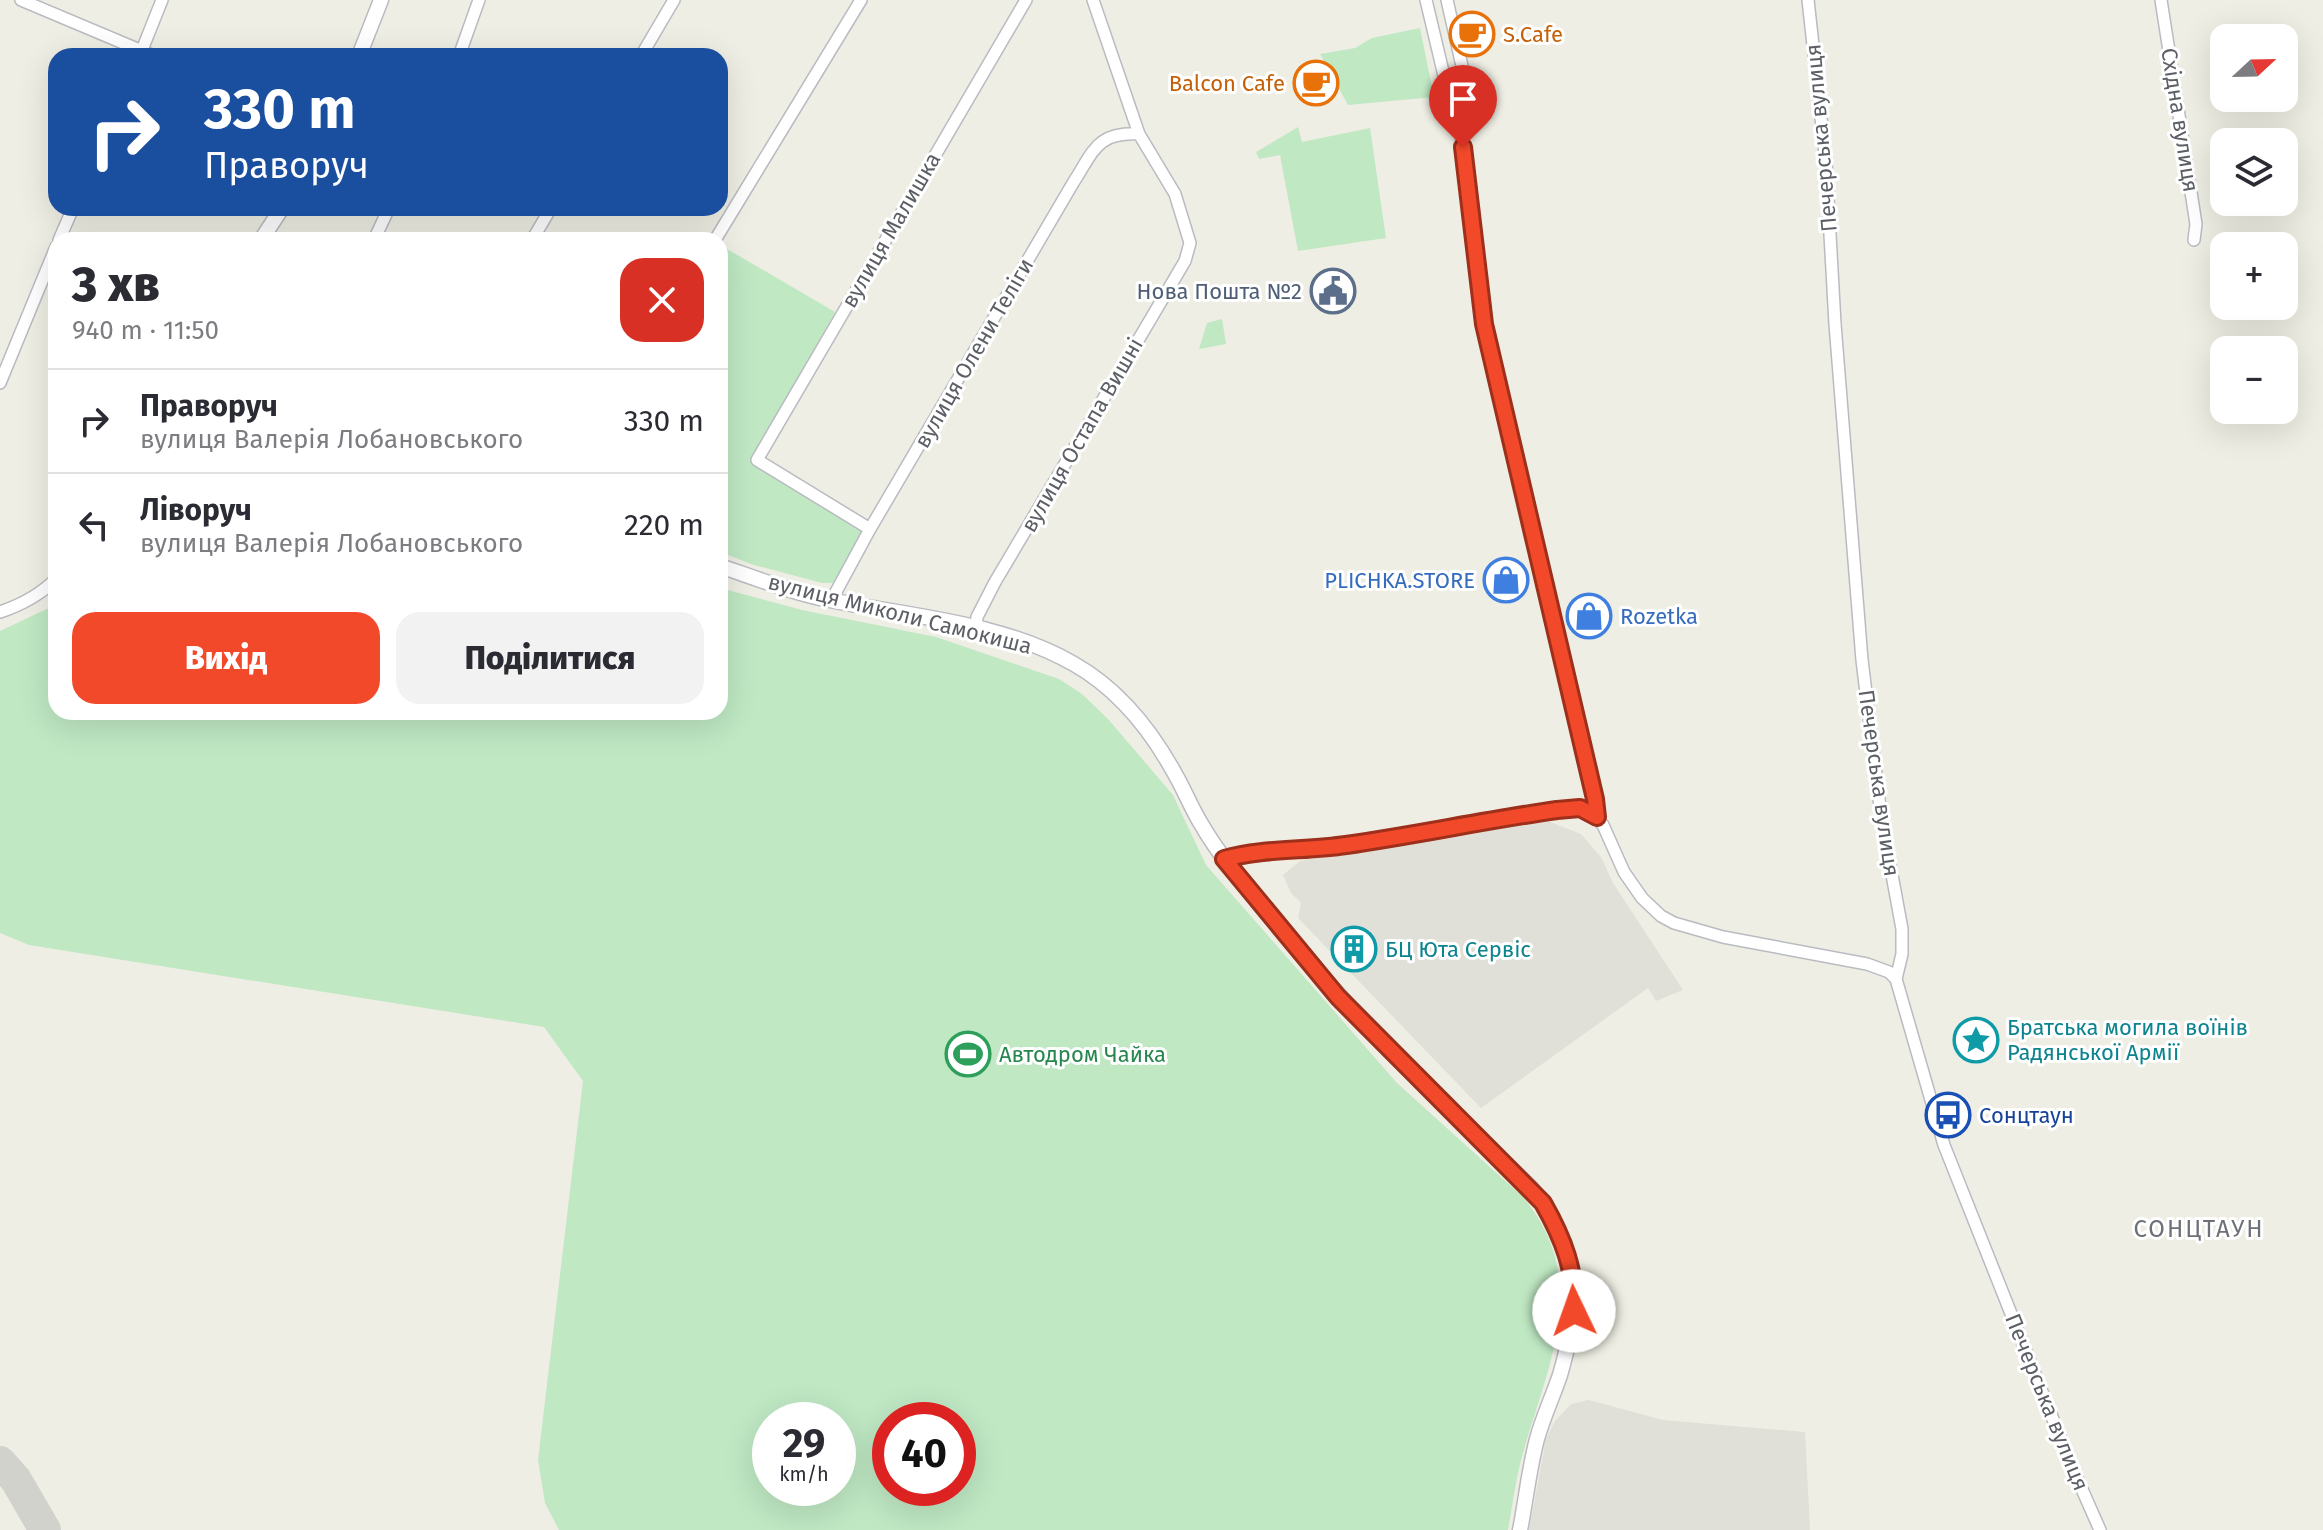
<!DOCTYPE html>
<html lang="uk">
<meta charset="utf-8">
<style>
:root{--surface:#fff;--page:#f2f2f3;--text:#2b2b33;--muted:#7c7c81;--line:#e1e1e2;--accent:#f14929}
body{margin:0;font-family:"Fira Sans",sans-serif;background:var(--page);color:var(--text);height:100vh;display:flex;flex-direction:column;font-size:30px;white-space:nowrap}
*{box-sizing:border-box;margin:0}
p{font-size:26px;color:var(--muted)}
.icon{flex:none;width:44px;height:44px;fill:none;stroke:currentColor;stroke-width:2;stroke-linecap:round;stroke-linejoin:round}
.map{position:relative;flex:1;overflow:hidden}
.details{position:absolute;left:48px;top:232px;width:680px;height:488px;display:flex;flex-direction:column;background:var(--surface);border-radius:24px;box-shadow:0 8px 32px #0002}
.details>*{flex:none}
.top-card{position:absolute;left:48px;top:48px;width:680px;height:168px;border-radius:24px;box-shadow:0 8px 32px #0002;background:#1a4fa0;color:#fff;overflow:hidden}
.needle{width:52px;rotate:68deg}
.tools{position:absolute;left:2210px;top:24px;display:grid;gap:16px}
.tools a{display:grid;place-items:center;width:88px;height:88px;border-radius:16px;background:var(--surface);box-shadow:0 8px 32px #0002;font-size:40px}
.speed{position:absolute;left:752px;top:1402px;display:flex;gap:16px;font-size:40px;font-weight:700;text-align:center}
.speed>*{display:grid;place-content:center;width:104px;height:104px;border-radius:50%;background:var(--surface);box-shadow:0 8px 32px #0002;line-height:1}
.speed small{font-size:20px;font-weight:400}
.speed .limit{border:12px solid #d22;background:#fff;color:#111}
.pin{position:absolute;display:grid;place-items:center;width:68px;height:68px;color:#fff;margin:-82px -34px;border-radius:50% 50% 50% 0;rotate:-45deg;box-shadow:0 0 8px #0007}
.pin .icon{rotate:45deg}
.me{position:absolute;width:88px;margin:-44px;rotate:357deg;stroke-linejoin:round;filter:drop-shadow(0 0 6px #0008)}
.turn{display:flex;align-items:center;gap:28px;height:168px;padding:0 24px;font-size:36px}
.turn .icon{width:104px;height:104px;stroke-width:2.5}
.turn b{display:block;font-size:56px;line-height:68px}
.round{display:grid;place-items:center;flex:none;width:84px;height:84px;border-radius:24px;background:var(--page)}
.headline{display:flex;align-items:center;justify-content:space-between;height:136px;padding:0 24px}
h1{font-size:48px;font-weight:800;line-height:60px}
.primary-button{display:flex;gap:16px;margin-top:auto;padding:16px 24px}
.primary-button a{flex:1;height:92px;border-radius:24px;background:var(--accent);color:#fff;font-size:32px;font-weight:800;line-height:92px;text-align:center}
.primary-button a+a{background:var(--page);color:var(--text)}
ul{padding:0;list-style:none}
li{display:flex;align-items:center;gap:24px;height:104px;padding:0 24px;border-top:2px solid var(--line)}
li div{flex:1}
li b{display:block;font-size:30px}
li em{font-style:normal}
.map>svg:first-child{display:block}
.industrial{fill:#e0dfd8}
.green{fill:#bfe8c3;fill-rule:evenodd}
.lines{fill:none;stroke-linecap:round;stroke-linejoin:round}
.taxiway{stroke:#d2d2cd;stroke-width:32}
.minor-casing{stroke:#b9bbc1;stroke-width:14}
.tertiary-casing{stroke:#b9bbc1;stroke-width:17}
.minor{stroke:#fff;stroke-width:11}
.tertiary{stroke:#fff;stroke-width:14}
.route-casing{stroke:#9d2f1b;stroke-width:20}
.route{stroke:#f14929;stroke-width:14}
.labels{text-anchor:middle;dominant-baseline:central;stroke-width:6;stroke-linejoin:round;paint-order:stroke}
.food-label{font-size:22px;fill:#c56008;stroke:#fff;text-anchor:start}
.street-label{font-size:22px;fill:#5c5f65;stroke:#fff}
.service-label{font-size:22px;fill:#4e5e75;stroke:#fff;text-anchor:end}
.shop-label{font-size:22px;fill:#366cbe;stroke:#fff;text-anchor:end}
.culture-label{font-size:22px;fill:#0d838f;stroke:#fff;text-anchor:start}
.leisure-label{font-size:22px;fill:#27864d;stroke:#fff;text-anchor:start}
.transit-label{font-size:22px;fill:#164399;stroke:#fff;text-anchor:start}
.neighbourhood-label{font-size:24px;letter-spacing:2px;fill:#6d7177;stroke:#fff}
</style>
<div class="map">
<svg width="2323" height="1530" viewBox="0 0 2323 1530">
<rect width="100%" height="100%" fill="#efeee4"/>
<!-- industrial -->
<path class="industrial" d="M1540,818L1581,834L1601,857L1613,883L1683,990L1656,1001L1648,988L1481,1108L1298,918L1301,903L1291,893L1283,875L1300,861Z
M1589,1400L1663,1420L1805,1432L1810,1530H1529L1546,1439L1555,1421L1571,1404Z"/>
<!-- green -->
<path class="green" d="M1420,28L1434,97L1348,105L1320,54L1355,48L1372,38Z
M1298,127L1302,142L1370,128L1386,238L1298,251L1280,155L1259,159L1256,152Z
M722,246L835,312L751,462L860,528L863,537L842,574L833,583H822L754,565L720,552Z
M1222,319L1226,344L1199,349L1207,323Z
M720,588L802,610L936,637L1059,679L1082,694L1108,719L1173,795L1206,865L1397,1083L1523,1197C1595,1283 1544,1372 1520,1464C1515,1485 1512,1508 1508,1530H559L545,1503L538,1460L583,1081L544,1027L29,945L0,933V631L51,607L56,601V712H720ZM770,1420H838V1488H770ZM890,1420H958V1488H890Z"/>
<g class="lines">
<!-- taxiway -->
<path class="taxiway" d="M0,1462L16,1480L45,1530"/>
<!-- minor casing -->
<g class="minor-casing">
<path id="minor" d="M21,0L154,56
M1426,0L1450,101L1459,99
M1447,0L1467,88L1459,99V118L1484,324L1595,799L1597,817
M1808,0L1826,163L1835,324L1862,660L1881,815L1902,929V954L1896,979L1944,1145L2070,1462L2100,1530
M2161,0L2196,224L2194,240
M140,55L162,0
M459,56L479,0
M641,56L674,0
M59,240L73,208
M374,240L389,208
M532,240L551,208
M715,240L861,0
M0,383L56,247
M870,529L757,460L1026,0
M831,601L870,529L1073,183C1094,151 1096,132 1139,134
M0,612C21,605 40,595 56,579
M976,628L977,617L995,582L1185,261L1190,243L1175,194L1139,134L1093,0
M1224,859L1243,854L1301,851L1347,845L1532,813L1580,808L1590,812L1603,825L1624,872L1642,898L1661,916L1674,923L1723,937L1867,964L1889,972L1896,979"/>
</g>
<!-- tertiary casing -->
<g class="tertiary-casing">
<path id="tertiary" d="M359,56L381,0
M261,240L282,208
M720,566C758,579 796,594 835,601C915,617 1003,623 1074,664C1118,689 1151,730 1175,774C1185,791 1192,810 1203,827C1215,848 1230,867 1245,886C1332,996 1432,1091 1532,1189C1579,1248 1581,1304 1560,1375C1553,1396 1543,1417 1537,1439C1529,1469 1526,1500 1520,1530"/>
</g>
<!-- minor -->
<use href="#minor" class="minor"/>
<!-- tertiary -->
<use href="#tertiary" class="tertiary"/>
</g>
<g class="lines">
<!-- route casing -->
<g class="route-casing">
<path id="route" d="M1463,147L1484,324L1595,799L1597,817L1580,808L1557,810C1486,820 1416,835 1346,845C1306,851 1263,848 1224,859L1338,997L1543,1203C1563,1238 1576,1271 1574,1311"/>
</g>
<!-- route -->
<use href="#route" class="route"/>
</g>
<!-- icons -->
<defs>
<g id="cafe-ring" transform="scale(2.3)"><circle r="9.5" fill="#fff" stroke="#e8710a" stroke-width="1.5"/><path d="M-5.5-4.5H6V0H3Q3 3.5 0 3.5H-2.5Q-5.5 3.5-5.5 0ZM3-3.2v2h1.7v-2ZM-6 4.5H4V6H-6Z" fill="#e8710a"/></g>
<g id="civic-ring" transform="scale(2.3)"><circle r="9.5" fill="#fff" stroke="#5c6f8a" stroke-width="1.5"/><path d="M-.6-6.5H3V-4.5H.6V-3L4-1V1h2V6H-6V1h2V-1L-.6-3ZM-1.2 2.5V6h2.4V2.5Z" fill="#5c6f8a"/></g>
<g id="shop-ring" transform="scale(2.3)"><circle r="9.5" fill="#fff" stroke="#3f7fe0" stroke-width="1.5"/><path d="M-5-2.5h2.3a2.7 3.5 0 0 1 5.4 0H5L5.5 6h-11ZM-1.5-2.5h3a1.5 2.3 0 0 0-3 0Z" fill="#3f7fe0"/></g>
<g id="building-ring" transform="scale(2.3)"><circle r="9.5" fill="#fff" stroke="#0f9aa8" stroke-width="1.5"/><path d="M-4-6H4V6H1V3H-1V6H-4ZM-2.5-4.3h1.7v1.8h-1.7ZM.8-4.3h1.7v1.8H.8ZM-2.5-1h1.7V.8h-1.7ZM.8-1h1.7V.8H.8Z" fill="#0f9aa8"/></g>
<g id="sight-ring" transform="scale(2.3)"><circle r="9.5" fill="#fff" stroke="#0f9aa8" stroke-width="1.5"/><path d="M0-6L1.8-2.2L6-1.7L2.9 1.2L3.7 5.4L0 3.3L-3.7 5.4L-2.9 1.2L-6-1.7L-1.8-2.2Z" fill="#0f9aa8"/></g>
<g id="stadium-ring" transform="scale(2.3)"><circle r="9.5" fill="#fff" stroke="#2e9e5b" stroke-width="1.5"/><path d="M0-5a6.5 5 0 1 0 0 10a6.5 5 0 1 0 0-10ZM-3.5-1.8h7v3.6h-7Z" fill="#2e9e5b"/></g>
<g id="bus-ring" transform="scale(2.3)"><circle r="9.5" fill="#fff" stroke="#1a4fb4" stroke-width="1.5"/><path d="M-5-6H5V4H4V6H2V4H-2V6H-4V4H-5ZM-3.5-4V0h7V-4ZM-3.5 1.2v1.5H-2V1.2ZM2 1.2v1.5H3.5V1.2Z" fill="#1a4fb4"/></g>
</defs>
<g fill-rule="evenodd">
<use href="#cafe-ring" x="1472" y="34"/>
<use href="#cafe-ring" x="1316" y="83"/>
<use href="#civic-ring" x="1333" y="291"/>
<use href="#shop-ring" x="1506" y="580"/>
<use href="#shop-ring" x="1589" y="616"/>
<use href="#building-ring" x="1354" y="949"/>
<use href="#sight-ring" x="1976" y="1040"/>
<use href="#stadium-ring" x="968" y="1054"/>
<use href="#bus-ring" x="1948" y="1115"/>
</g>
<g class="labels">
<!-- food labels -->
<g class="food-label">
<text x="1503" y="34">S.Cafe</text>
<text x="1285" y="83" text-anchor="end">Balcon Cafe</text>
</g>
<!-- street labels -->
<g class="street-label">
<text transform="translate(2180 120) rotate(81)">Східна вулиця</text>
<text transform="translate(1821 138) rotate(-95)">Печерська вулиця</text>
<text transform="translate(891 230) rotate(-60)">вулиця Малишка</text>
<text transform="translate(974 353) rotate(-60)">вулиця Олени Теліги</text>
<text transform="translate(1082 435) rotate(-60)">вулиця Остапа Вишні</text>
<text transform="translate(900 614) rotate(14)">вулиця Миколи Самокиша</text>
<text transform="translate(1879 783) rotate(82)">Печерська вулиця</text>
<text transform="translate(2047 1402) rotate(68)">Печерська вулиця</text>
</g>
<!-- service labels -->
<g class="service-label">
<text x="1302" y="291">Нова Пошта №2</text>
</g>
<!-- shop labels -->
<g class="shop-label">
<text x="1475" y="580">PLICHKA.STORE</text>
<text x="1620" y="616" text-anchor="start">Rozetka</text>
</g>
<!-- culture labels -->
<g class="culture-label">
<text x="1385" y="949">БЦ Юта Сервіс</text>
<text x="2007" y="1027">Братська могила воїнів<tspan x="2007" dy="25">Радянської Армії</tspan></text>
</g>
<!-- leisure labels -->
<g class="leisure-label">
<text x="999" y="1054">Автодром Чайка</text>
</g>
<!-- transit labels -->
<g class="transit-label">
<text x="1979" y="1115">Сонцтаун</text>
</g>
<!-- neighbourhood labels -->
<g class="neighbourhood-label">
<text x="2199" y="1229">СОНЦТАУН</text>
</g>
</g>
</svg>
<div class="tools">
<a><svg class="needle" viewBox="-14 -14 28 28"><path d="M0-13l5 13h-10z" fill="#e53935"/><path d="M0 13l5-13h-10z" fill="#7c7c81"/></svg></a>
<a><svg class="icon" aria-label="layers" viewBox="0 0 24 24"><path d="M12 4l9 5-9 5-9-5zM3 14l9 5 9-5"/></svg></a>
<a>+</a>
<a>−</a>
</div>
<div class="speed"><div>29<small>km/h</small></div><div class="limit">40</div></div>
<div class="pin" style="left:1463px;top:147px;background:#d93025"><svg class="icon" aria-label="arrive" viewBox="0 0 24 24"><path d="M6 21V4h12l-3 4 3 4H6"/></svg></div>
<svg class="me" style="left:1574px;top:1311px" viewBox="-20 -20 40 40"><circle r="19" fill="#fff"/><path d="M0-13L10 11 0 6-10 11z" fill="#f14929"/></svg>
<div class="top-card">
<div class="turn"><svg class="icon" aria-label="right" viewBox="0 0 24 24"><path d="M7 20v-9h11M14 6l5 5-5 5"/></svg><div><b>330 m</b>Праворуч</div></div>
</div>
<section class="details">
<div class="headline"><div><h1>3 хв</h1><p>940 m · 11:50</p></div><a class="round" style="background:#d93025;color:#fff"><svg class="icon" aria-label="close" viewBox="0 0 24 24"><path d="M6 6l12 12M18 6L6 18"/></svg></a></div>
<ul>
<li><svg class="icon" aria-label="right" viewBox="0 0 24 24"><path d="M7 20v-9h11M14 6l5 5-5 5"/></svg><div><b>Праворуч</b><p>вулиця Валерія Лобановського</p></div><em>330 m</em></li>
<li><svg class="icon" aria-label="left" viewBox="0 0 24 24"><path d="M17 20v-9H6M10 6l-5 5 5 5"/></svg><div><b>Ліворуч</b><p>вулиця Валерія Лобановського</p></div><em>220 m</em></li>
</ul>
<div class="primary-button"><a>Вихід</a><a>Поділитися</a></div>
</section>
</div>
